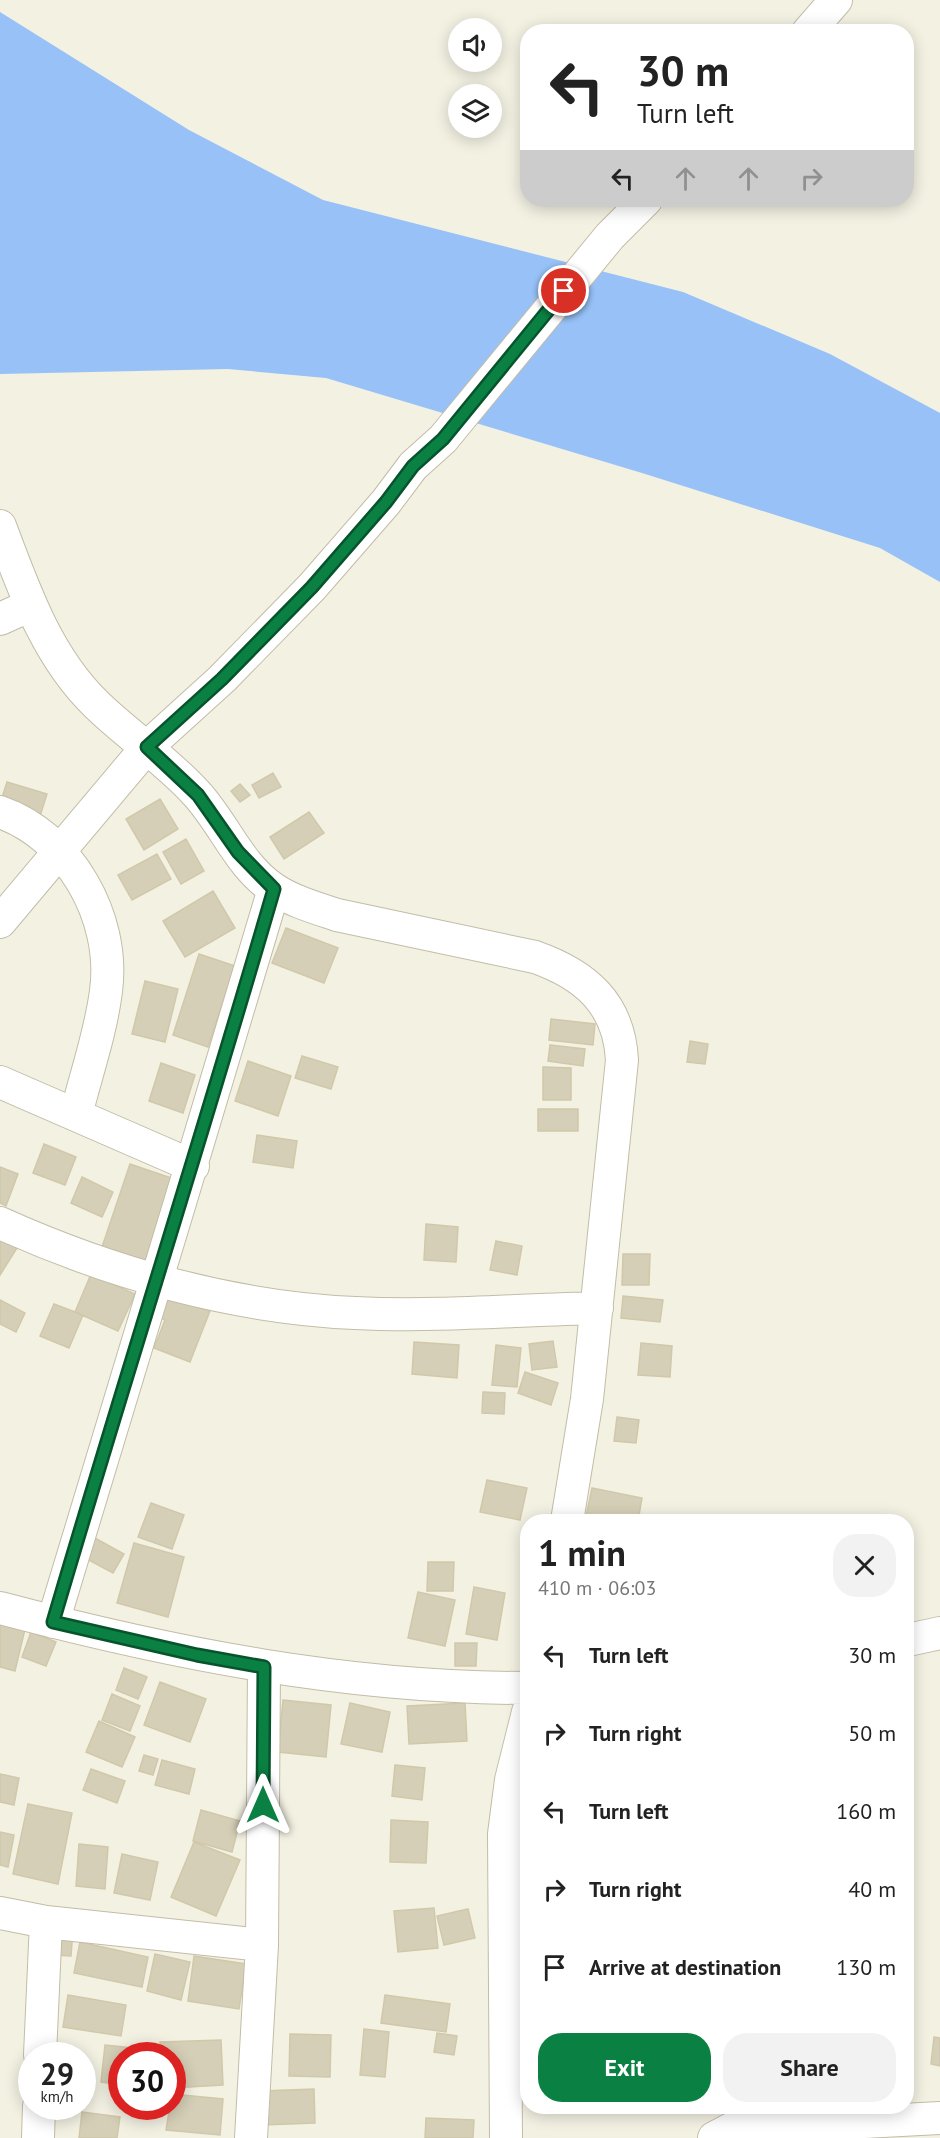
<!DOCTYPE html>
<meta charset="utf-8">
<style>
:root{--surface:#fff;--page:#f2f2f2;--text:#222;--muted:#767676;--accent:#0b8043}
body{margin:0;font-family:"PT Sans",sans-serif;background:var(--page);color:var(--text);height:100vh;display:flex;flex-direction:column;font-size:22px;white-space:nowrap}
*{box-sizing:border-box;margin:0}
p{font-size:20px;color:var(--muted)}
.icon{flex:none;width:33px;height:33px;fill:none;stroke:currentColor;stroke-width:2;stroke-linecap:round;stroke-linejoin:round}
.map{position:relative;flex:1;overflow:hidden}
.panel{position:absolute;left:520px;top:1514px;width:394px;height:600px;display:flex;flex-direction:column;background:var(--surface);border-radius:24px;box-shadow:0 3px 15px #0003}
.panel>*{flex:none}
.top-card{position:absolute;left:520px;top:24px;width:394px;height:183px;border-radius:24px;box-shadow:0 3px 15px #0003;background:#fff;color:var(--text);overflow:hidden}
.controls{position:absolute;left:448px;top:18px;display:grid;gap:12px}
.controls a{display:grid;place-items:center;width:54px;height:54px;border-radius:50%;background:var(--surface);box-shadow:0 3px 15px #0003;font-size:30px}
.speed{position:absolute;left:18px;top:2042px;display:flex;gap:12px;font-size:30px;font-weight:700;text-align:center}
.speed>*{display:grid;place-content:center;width:78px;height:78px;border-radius:50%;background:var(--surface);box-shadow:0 3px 15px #0003;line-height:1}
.speed small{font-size:15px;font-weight:400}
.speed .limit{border:9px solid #d22;background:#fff;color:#111}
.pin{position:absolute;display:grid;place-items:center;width:51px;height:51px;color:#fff;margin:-26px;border:3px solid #fff;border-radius:50%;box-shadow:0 2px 6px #0007}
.me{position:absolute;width:66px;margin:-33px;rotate:0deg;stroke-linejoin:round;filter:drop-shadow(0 0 4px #0008)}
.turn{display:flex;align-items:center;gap:21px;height:126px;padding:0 18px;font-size:27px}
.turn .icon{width:78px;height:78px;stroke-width:2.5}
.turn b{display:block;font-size:42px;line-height:51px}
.lanes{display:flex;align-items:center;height:57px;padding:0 18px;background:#0003;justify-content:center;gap:30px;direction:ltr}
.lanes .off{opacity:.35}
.round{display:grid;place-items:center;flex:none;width:63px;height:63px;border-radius:24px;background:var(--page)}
.headline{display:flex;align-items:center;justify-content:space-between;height:102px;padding:0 18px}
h1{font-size:36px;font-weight:700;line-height:45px}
.cta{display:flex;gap:12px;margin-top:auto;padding:12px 18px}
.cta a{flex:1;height:69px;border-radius:24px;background:var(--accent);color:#fff;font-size:24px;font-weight:700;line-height:69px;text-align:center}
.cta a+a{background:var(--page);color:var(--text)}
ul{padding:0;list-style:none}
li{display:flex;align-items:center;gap:18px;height:78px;padding:0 18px}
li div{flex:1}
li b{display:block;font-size:22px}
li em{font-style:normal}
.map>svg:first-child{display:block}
.water{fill:#97c1f7}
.building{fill:#d5cfb7;stroke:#d1c8a9;stroke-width:1.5}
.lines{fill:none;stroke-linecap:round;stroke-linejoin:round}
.minor-casing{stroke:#c2bda7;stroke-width:34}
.minor{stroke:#fff;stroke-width:32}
.route-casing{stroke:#07532c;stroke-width:15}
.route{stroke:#0b8043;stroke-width:10}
</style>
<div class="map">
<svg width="940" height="2138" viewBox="0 0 940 2138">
<rect width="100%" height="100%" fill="#f3f1e2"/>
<!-- water -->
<path class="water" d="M0,12L189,130L323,200L683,292L830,354L940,413V582L880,548L642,473L326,378L228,369L0,374Z"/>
<!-- building -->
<path class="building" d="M273,773L281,787L259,798L252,785Z
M7,782L47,794L40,816L0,804Z
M240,784L250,795L240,802L231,791Z
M160,799L178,829L144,850L126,819Z
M309,812L324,833L284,859L270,837Z
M186,839L204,871L181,884L163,852Z
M157,854L171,879L132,900L118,875Z
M213,891L235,928L185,957L163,921Z
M286,928L338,948L324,983L272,963Z
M199,954L235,966L208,1047L173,1035Z
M145,981L178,989L165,1042L132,1034Z
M551,1019L595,1024L593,1045L549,1040Z
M690,1041L708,1044L705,1064L687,1062Z
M550,1045L585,1049L583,1066L548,1061Z
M302,1056L338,1067L331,1089L295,1078Z
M248,1061L291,1076L278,1116L235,1101Z
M161,1063L195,1075L183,1113L149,1101Z
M543,1067L571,1068V1100H543Z
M538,1109H578V1131H538Z
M257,1135L297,1141L293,1168L253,1162Z
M44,1144L76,1157L65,1185L33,1173Z
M130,1164L177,1180L148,1266L101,1250Z
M0,1167L18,1174L6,1206L0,1203Z
M82,1177L113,1192L102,1217L71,1203Z
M426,1224L458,1227L456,1262L424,1260Z
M0,1237L17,1248L0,1275Z
M496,1241L522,1246L517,1275L490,1270Z
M623,1254H650L649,1285H622Z
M91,1274L135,1294L118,1331L75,1312Z
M166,1294L210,1311L190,1362L154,1348L165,1320L157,1316Z
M623,1296L663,1300L660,1322L621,1318Z
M0,1300L25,1313L16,1332L0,1324Z
M54,1304L83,1315L69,1348L40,1336Z
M553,1341L557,1367L532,1370L529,1344Z
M414,1342L459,1345L457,1378L412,1374Z
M641,1343L672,1346L670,1377L638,1375Z
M496,1345L521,1348L517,1387L492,1385Z
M525,1372L558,1383L551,1405L518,1393Z
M483,1392L505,1393L504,1414L482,1413Z
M617,1417L639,1420L636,1443L614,1441Z
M487,1480L527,1488L520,1520L480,1512Z
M592,1488L642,1498L638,1521H585Z
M151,1503L184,1515L172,1549L138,1537Z
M93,1537L124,1554L113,1573L83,1557Z
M134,1543L184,1557L168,1617L117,1603Z
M428,1562H454L453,1591H427Z
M474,1587L505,1593L497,1640L466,1634Z
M418,1592L455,1600L445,1646L408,1638Z
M0,1624L25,1629L15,1671L0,1667Z
M31,1632L56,1642L46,1666L22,1657Z
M455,1643H477L476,1666H455Z
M124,1668L147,1677L138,1699L116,1690Z
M160,1682L206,1699L190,1742L144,1725Z
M112,1694L140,1706L130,1731L102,1720Z
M283,1700L331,1705L326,1757L278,1752Z
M350,1703L390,1712L382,1752L341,1744Z
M465,1703L467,1741L409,1744L407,1706Z
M99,1721L135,1737L122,1767L86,1752Z
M144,1755L158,1759L153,1775L139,1771Z
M162,1760L195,1769L189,1794L155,1785Z
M395,1765L425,1768L422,1800L392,1796Z
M91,1769L125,1781L117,1803L83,1790Z
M0,1774L19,1778L14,1805L0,1802Z
M28,1804L72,1813L58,1884L13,1874Z
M201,1810L240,1821L232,1852L193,1841Z
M391,1820L428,1822L426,1863L390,1862Z
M0,1832L14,1835L8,1867L0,1865Z
M194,1842L240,1860L216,1916L171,1897Z
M79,1844L108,1847L105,1889L76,1886Z
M122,1854L158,1862L150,1900L114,1893Z
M434,1908L438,1948L398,1952L394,1911Z
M468,1909L475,1938L444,1945L437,1916Z
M53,1929L73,1930L71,1956L52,1955Z
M80,1942L148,1957L142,1987L74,1973Z
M155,1954L190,1962L181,2000L147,1991Z
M194,1956L246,1964L239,2009L188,2001Z
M68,1995L126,2005L121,2036L63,2027Z
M385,1995L450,2004L446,2032L381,2023Z
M364,2029L389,2032L385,2077L360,2075Z
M437,2033L457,2036L454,2055L434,2052Z
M290,2034L331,2035L330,2077L289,2076Z
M934,2037L940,2038V2066L931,2064Z
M221,2040L223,2085L172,2088V2055H161L160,2042Z
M105,2045L133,2048L132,2055H122V2085L101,2082Z
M314,2089L315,2123L263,2125L262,2091Z
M172,2094L223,2099L220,2135L166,2130Z
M82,2112L120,2117L117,2138H79Z
M426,2118L474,2120L473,2138H425Z"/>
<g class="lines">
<!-- minor casing -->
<g class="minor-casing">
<path id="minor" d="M808,32L836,0
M0,526C24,590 47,657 97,705C129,736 166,760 196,793C224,823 239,866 274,889C292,901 316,908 337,915L535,957C586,975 619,1004 622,1060L587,1399L567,1521
M0,619L31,605
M0,812C69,836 116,917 106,991C101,1032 86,1074 76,1115
M0,922L147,747L222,679L312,587L386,502L413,466L443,439L610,236L646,200
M0,1082L193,1166
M0,1223C111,1273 234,1308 355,1313C435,1317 517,1310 597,1308
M0,1608C174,1654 348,1688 528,1688
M53,1622C126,1377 202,1134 274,889
M908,1640L940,1633
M0,1913L46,1922L40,2055
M46,1922L262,1945
M38,2138L39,2106
M251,2138L262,1945L264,1667
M506,2138L504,1834L511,1780L528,1712
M714,2138L731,2129L940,2118"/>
</g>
<!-- minor -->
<use href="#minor" class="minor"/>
</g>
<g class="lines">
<!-- route casing -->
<g class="route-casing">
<path id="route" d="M263,1805L264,1667L197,1655L53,1622C125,1377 203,1134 274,889L238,852L198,795L147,747L222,679L312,587L386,502L413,466L443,439L564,291"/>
</g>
<!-- route -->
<use href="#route" class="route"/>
</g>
</svg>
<div class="controls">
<a><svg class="icon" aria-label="sound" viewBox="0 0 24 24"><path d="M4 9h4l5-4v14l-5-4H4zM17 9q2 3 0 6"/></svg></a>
<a><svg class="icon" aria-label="layers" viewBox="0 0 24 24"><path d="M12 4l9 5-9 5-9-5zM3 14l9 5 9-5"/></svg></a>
</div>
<div class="speed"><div>29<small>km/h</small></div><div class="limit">30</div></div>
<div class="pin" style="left:564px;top:291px;background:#d93025"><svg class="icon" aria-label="arrive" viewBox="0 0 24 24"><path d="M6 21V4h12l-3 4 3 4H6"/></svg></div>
<svg class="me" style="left:263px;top:1805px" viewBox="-20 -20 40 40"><path d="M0-17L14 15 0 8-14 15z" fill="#0b8043" stroke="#fff" stroke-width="4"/></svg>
<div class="top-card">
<div class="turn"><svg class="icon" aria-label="left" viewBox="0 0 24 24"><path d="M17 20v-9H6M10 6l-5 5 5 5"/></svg><div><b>30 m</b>Turn left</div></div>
<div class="lanes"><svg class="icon" aria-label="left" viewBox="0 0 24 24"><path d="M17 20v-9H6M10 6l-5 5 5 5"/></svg><svg class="icon off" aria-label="ahead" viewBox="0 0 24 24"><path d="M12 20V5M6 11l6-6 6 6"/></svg><svg class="icon off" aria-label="ahead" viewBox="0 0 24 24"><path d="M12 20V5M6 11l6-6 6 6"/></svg><svg class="icon off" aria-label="right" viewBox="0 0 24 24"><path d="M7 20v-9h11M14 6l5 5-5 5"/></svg></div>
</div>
<section class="panel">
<div class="headline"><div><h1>1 min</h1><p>410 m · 06:03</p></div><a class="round"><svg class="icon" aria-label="close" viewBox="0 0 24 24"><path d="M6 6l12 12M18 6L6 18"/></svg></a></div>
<ul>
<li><svg class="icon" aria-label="left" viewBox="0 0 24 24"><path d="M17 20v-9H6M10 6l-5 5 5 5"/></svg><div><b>Turn left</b></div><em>30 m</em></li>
<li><svg class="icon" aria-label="right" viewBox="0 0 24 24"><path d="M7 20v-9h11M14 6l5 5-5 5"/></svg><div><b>Turn right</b></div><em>50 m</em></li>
<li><svg class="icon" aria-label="left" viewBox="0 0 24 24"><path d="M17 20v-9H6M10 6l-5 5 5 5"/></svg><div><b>Turn left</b></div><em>160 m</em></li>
<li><svg class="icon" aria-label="right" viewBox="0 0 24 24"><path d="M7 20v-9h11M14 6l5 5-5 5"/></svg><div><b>Turn right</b></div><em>40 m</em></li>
<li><svg class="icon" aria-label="arrive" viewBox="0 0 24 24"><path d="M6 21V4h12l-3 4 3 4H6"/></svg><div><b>Arrive at destination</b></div><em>130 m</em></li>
</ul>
<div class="cta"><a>Exit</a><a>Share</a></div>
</section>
</div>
